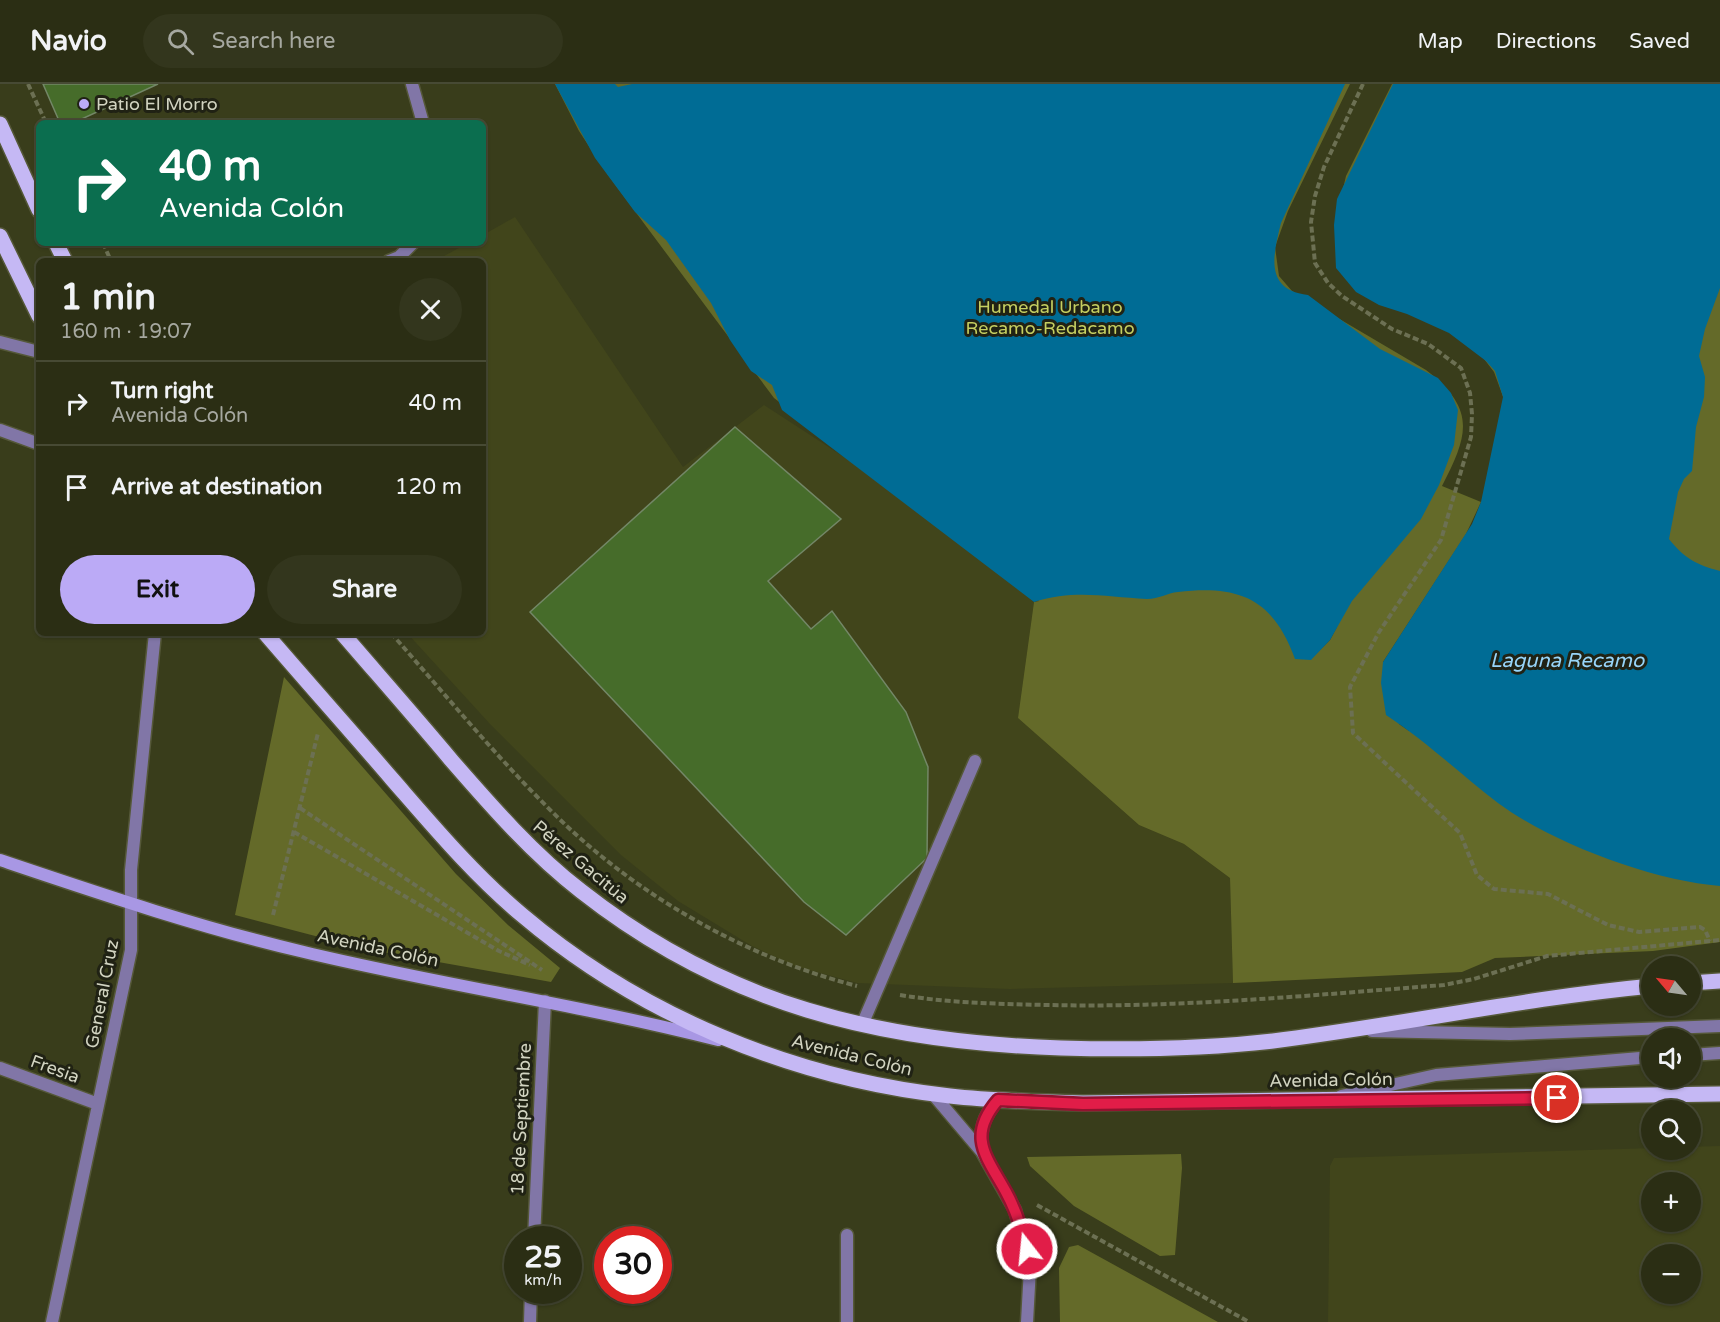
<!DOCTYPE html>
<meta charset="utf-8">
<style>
:root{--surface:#2b2e14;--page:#33361d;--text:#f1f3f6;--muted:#a6a8a0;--line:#474a34;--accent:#bbaaf6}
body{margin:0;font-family:"Varela Round",sans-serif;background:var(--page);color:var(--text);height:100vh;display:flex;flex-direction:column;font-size:22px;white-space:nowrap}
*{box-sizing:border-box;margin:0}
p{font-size:20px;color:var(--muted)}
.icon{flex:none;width:33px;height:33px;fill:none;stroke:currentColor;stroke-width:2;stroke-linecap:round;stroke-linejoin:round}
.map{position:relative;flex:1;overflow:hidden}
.details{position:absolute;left:36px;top:174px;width:450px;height:378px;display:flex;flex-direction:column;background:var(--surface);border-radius:9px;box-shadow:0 2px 4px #0004,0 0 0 2px var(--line)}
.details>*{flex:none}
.guide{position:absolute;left:36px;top:36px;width:450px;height:126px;border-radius:9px;box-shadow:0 2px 4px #0004,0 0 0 2px var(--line);background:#0b6e4f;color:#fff;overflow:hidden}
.needle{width:39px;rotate:299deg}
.fabs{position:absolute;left:1641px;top:872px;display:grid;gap:12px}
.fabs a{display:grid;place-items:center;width:60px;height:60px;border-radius:50%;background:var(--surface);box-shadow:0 2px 4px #0004,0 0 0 2px var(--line);font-size:30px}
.speed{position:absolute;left:504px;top:1142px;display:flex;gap:12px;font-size:30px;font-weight:700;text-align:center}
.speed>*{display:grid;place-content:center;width:78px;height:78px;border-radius:50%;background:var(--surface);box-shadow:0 2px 4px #0004,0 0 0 2px var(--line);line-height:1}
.speed small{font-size:15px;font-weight:400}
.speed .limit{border:9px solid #d22;background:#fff;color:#111}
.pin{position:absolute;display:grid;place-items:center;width:51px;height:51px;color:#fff;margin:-26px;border:3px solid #fff;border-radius:50%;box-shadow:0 2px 6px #0007}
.me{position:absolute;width:66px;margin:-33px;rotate:344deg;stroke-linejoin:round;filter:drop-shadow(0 0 4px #0008)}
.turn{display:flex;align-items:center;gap:21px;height:126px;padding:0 24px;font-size:27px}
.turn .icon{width:78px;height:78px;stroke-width:2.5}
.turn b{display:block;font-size:42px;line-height:51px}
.round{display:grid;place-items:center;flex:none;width:63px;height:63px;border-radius:32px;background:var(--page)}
.headline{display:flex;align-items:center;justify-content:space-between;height:102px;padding:0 24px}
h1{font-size:36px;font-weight:700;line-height:45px}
.action{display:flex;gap:12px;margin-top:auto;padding:12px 24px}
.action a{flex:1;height:69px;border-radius:36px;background:var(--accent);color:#111;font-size:24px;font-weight:700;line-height:69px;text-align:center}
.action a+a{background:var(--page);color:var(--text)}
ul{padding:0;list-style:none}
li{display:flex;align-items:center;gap:18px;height:84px;padding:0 24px;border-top:2px solid var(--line)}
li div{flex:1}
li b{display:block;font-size:22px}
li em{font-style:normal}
header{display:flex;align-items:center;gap:36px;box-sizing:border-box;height:84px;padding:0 30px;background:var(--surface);border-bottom:2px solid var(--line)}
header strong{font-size:28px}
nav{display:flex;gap:33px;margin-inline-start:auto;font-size:21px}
.search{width:420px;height:54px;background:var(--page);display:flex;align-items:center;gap:15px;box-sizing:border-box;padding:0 21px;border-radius:33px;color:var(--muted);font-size:22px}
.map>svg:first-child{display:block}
.built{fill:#41451b;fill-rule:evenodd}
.green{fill:#646a29;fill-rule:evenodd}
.water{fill:#006c95}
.building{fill:#466c2a;stroke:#738767;stroke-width:1.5}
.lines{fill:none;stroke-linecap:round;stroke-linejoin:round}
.service-casing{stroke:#555839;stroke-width:15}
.minor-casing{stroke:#555839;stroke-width:15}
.secondary-casing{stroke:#555839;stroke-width:15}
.primary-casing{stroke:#555839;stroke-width:18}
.path{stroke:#6c7053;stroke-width:4;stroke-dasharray:6 3;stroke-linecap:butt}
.service{stroke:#8176a7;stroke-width:12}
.minor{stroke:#8176a7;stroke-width:12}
.secondary{stroke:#a897e4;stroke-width:12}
.primary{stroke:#c5b8f4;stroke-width:15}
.route-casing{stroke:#92132f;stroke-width:15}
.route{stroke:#e11d48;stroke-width:10}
.poi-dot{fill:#bbaaf6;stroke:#202214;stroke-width:2}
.labels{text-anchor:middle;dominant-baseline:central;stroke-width:6;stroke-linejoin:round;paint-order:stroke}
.poi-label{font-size:18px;fill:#d2d4c1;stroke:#202214;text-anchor:start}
.park-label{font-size:18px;fill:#c5cf61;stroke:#202214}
.street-label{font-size:18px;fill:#d2d4c1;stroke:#202214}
.water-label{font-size:20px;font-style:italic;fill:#97d5f9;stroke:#202214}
</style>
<header>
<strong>Navio</strong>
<div class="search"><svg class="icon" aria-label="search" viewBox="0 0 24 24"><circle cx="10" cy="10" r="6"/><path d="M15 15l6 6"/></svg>Search here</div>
<nav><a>Map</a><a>Directions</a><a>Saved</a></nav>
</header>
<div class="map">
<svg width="1720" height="1238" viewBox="0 0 1720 1238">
<rect width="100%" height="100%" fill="#393d1b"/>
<!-- built -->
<path class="built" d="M515,133L683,383L764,321L904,412L1034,518L1018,634L1139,741L1184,760L1230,794L1233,899L1010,905L857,899L795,882L752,862L678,817L621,771L490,640L407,549H483V177H435L468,159H483V151Z
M1720,1062V1238H1328L1330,1082L1334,1074ZM1652,1098H1690V1137H1652ZM1652,1170H1690V1209H1652Z"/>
<!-- green -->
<path class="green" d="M555,0H1350L1288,127L1275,163L1279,192L1292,207L1426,286C1476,325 1469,350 1442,402L1481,418L1466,450L1383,578L1399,640L1409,647L1485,419L1505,318L1494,288L1481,271L1336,135L1346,92L1392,0H1720V858L1653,867L1495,874L1462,888L1233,899L1230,794L1184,760L1139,741L1018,634L1034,518L1039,517L774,314L608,91L579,47ZM1337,543L1330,556L1311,575H1298Z
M284,593L456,790L508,841L560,884L551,898L365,865L235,831Z
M1181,1070L1182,1084L1175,1171L1160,1172L1074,1122L1030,1082L1027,1073Z
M1078,1161L1218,1238H1060L1059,1184L1069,1163Z"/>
<!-- water -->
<path class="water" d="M555,0H615L618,3L632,0H1345L1281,139C1273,171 1264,206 1308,211L1380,265L1438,294L1451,309L1458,326L1454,361L1439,401L1421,435L1352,517L1330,556L1311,576L1295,575C1273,515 1240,501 1178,508C1167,509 1159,515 1147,515C1106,513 1075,505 1034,518L782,326L772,301L751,287L730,256L711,219L666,156L635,128L595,74Z
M1393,0H1720V204L1705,245L1699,272L1705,293L1704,313L1696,343L1692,387L1684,395L1678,408L1669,455C1684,474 1697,481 1720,487V802C1653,797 1552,759 1498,719C1460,690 1426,657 1386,631L1381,599L1383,578L1472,440L1481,418L1503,313L1495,287L1486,277L1449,249L1407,230L1379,221L1356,208L1336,184L1334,141L1337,115Z"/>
<!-- building -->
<path class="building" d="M43,0H158L73,39H60Z
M735,343L841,435L768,497L811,545L832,527L906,628L928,683L927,774L846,851L804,818L530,528Z"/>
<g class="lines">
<!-- service casing -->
<g class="service-casing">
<path id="service" d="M412,0L423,39
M389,177L399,173L413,159
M0,258L39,268
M862,941L975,677
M1372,947L1510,950L1720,942
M1690,971L1720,969
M1341,1012L1436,991L1652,973"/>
</g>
<!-- minor casing -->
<g class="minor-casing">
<path id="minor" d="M0,346L39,360
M0,984L98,1020
M932,1009L982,1068L1015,1126L1030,1184L1027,1238
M982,1068C979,1047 983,1032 998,1016
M534,1155L545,917
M52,1238L131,866V786L155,549
M530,1238L531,1206
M847,1238V1151"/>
</g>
<!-- secondary casing -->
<g class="secondary-casing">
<path id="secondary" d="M0,776C101,810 201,844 304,868C441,901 581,921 718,956"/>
</g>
<!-- primary casing -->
<g class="primary-casing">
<path id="primary" d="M0,40L39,126
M0,152L39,232
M56,159L65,177
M265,549C307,598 350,646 392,695C433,742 474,791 522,831C641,932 794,995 950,1012C994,1017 1038,1018 1083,1019L1720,1010
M342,549C379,592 416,634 452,677C492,723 533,770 581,807C726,921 879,958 1061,964C1131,966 1203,965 1273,957C1400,941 1525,914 1652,902
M1690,899L1720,897"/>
</g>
<!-- path -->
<path class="path" d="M28,0L46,39
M1363,0L1324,83L1315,112L1311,138L1315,179L1328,199L1342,212L1392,245L1428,260L1461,284L1470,309L1472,330L1471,353L1441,456L1379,548L1350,603L1353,649L1460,749L1477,791L1494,805L1548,810L1608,841L1639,848L1700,843L1705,846L1710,857
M103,159L111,177
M391,549C450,616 507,686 572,747C652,820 752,875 857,902
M300,724L542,886
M294,748L499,867L530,881
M273,831L318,649
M900,911C949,919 999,920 1049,921C1181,924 1313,911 1444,901L1474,895L1547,872L1720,856
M1037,1121L1249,1238"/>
<!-- service -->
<use href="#service" class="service"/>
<!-- minor -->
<use href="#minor" class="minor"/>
<!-- secondary -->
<use href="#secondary" class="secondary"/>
<!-- primary -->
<use href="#primary" class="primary"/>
</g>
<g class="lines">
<!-- route casing -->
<g class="route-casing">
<path id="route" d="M1027,1165C1022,1145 1016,1126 1006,1108C987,1073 966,1053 998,1016L1083,1020L1557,1014"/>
</g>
<!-- route -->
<use href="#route" class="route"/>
</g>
<!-- markers -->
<circle class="poi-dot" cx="84" cy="20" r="6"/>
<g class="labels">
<!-- poi labels -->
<g class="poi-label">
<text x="96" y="20">Patio El Morro</text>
</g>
<!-- park labels -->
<g class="park-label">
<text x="1050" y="223">Humedal Urbano<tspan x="1050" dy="21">Recamo-Redacamo</tspan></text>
</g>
<!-- street labels -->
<g class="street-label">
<text transform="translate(581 778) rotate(40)">Pérez Gacitúa</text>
<text transform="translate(378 864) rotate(12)">Avenida Colón</text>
<text transform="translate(102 910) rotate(-79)">General Cruz</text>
<text transform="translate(852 971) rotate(14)">Avenida Colón</text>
<text transform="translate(55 985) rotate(20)">Fresia</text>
<text transform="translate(1331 996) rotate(-1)">Avenida Colón</text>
<text transform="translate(521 1035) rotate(-87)">18 de Septiembre</text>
</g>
<!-- water labels -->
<g class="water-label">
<text x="1567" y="577">Laguna Recamo</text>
</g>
</g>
</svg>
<div class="fabs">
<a><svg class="needle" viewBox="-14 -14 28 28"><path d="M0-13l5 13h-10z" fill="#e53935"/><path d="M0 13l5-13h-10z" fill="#a6a8a0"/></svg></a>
<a><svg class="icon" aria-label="sound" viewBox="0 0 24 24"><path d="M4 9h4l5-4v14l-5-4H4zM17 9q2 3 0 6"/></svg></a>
<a><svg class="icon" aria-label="search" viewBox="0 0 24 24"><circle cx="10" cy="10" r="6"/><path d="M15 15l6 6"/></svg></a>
<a>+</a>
<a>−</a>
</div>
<div class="speed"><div>25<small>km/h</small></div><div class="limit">30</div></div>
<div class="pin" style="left:1557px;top:1014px;background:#d93025"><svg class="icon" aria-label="arrive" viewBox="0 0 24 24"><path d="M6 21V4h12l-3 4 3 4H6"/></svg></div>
<svg class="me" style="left:1027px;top:1165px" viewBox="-20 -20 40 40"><circle r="17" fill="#e11d48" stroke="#fff" stroke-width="3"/><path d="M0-11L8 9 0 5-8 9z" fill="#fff"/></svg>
<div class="guide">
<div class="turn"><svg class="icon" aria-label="right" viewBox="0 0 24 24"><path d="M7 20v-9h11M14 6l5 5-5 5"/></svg><div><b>40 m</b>Avenida Colón</div></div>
</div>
<section class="details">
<div class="headline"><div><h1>1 min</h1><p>160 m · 19:07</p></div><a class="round"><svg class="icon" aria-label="close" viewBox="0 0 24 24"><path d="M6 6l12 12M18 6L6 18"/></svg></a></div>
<ul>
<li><svg class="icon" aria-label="right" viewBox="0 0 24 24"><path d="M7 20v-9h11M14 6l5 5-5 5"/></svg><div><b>Turn right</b><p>Avenida Colón</p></div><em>40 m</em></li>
<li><svg class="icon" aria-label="arrive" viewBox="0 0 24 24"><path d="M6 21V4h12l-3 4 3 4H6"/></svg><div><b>Arrive at destination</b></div><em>120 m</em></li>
</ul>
<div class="action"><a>Exit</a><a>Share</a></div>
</section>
</div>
